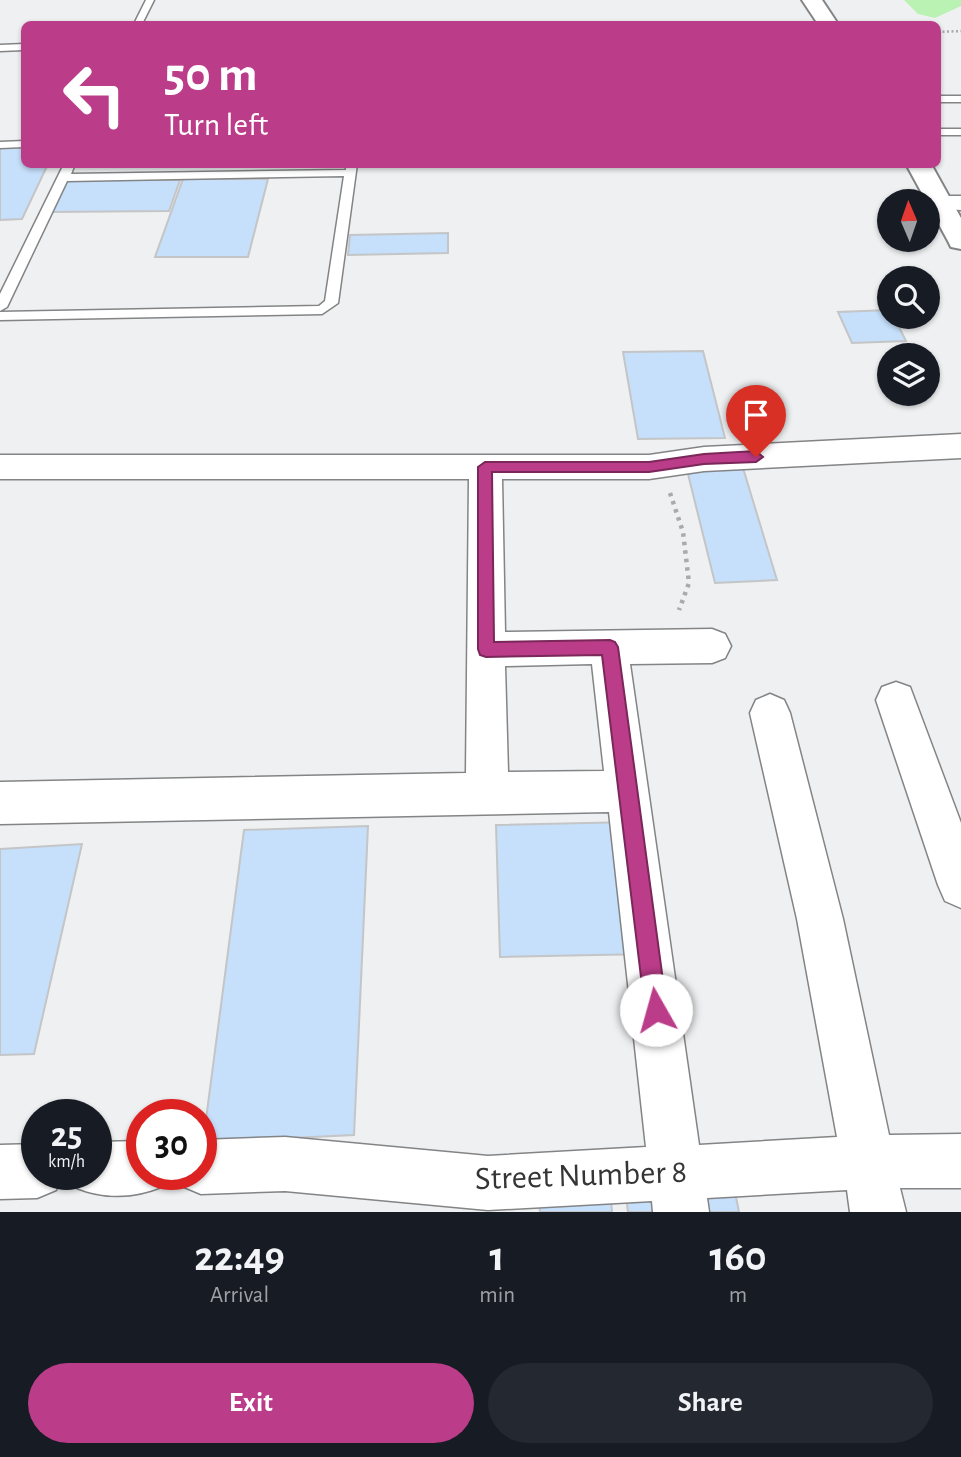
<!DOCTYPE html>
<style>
:root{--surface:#171b24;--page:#242831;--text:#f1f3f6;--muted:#9ea1a6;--accent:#bb3c89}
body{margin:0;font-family:"Alegreya Sans",sans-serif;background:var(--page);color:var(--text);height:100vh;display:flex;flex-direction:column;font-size:26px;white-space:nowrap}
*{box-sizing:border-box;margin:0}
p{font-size:23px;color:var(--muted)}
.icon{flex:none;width:38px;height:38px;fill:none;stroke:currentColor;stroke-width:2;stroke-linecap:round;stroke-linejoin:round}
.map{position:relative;height:1212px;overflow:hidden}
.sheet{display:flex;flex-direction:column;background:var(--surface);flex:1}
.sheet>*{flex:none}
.banner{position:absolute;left:21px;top:21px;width:920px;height:147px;border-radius:10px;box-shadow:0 2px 5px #0004;background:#bb3c89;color:#fff;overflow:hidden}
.needle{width:46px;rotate:358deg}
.buttons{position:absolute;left:877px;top:189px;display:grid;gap:14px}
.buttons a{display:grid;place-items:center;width:63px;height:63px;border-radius:50%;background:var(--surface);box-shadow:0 2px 5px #0004;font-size:35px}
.speed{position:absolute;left:21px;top:1099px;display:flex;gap:14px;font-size:35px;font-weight:700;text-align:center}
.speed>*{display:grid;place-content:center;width:91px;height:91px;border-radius:50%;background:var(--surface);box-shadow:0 2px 5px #0004;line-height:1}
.speed small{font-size:18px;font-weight:400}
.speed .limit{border:10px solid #d22;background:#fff;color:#111}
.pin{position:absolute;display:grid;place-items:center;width:60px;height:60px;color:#fff;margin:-72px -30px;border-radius:50% 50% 50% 0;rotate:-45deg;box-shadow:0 0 7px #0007}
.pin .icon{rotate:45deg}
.me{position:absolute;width:77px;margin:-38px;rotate:353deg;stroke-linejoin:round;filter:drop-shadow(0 0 5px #0008)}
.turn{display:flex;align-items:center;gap:24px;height:147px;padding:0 28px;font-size:32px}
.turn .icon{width:91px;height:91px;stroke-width:2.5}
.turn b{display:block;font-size:49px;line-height:60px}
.eta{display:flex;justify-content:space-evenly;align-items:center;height:119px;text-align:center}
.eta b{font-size:42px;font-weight:600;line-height:49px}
.action{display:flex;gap:14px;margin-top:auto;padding:14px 28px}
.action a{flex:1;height:80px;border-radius:42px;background:var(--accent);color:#fff;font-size:28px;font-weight:600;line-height:80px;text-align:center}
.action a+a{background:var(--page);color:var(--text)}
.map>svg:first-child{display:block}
.green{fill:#b9f2b3}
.building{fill:#c6dffb;stroke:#c4c5c6;stroke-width:2}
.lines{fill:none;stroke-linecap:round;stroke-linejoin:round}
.service-casing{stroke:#838485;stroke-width:3}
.minor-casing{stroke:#838485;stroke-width:3}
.tertiary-casing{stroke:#838485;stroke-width:4}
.path-far1{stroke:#a9aaab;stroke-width:2.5;stroke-dasharray:2 2.5;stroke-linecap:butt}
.path{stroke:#a9aaab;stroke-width:4.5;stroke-dasharray:3.5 5;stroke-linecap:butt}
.service{fill:#fff;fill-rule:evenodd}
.minor{fill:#fff;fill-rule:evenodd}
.tertiary{fill:#fff;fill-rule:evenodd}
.route{fill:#bb3c89;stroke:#7a2759;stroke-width:2}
.labels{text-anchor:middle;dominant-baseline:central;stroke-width:5;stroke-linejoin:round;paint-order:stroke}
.near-street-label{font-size:33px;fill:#353536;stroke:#fff}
</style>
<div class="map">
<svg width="961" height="1212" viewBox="0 0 961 1212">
<rect width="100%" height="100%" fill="#eff0f1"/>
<!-- green -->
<path class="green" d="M904,0H961V6L935,18L918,14Z"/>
<!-- building -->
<path class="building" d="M24,146V164H48L22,219L0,220V147Z
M183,179H268L248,257H155Z
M65,180H180L169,211L49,212Z
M448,233V253L348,255L350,235Z
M889,310V317H894L906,341L852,343L838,312Z
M703,351L725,438L638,439L623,352Z
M743,468L777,580L715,583L687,470Z
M630,822L646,954L500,957L496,825Z
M368,826L354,1135L203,1142L244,830Z
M82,844L34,1054L0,1055V849Z
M667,1185L671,1212H628L625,1190Z
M610,1187L612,1212H540L538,1190Z
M734,1187L739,1212H688L685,1191Z"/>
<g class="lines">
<!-- service casing -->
<g class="service-casing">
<path id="service" d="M146,0H154L142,24H134Z
M24,44V50L0,51V45Z
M938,96H961V102H938Z
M938,129H961V135H938Z
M24,141V147L0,148V142Z
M64,164H75L71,174L346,170V164H357L338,303L322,314L0,320V312L319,306L325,301L344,176L67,181L7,307L0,311V294Z"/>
</g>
<!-- minor casing -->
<g class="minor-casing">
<path id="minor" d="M941,196H961V210L932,208L929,203L932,198Z
M961,434V458L704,471L649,479H502L505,632L712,629L725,634L731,646L725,658L712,663L630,664L699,1145L837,1137L797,919L750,713L756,700L770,694L784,700L790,713L843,919L889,1135L961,1134V1188H900L906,1212H850L847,1190L707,1198L709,1212H653L652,1201L488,1210L285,1191L201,1194L182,1186L177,1174H201V1140L285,1137L488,1156L646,1147L609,812L0,824V782L466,773L469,479H0V455H649L704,447ZM592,664L604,771L508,772L505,666Z
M896,682L910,687L961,823V908L945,901L938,885L876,700L882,687Z
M142,1141V1174H166L161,1187C134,1198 104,1199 77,1188L71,1174H96V1142Z
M37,1144V1174H63L56,1190L37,1198L0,1199V1145Z"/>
</g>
<!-- tertiary casing -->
<g class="tertiary-casing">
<path id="tertiary" d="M802,0H822L838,24H818Z
M906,164H931L961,218V249L951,247L948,241Z"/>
</g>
<!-- path-far1 -->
<path class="path-far1" d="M938,32L961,31"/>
<!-- path -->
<path class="path" d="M670,493L683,532L689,583L679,610"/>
<!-- service -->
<use href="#service" class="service"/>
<!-- minor -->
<use href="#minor" class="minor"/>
<!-- tertiary -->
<use href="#tertiary" class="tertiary"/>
</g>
<!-- route -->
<path class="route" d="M756,451L763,457L756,462L704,464L649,472H492L494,642L610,640L615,642L618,647L667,1010L664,1017L656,1020L649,1017L645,1010L602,655L486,657L480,655L478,649V467L485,462H649L704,454Z"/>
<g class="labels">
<!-- near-street labels -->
<g class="near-street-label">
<text transform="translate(581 1176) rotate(-2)">Street Number 8</text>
</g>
</g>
</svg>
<div class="buttons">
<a><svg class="needle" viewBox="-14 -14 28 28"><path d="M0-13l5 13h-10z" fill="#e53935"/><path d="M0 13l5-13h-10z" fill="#9ea1a6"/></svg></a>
<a><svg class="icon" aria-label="search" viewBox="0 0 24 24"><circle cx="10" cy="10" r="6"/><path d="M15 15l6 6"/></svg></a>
<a><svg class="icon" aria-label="layers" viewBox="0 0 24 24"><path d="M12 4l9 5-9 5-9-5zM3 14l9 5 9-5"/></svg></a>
</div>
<div class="speed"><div>25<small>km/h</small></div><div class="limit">30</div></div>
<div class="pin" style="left:756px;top:457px;background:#d93025"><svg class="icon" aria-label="arrive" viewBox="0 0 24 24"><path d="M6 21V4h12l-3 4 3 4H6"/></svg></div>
<svg class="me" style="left:656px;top:1010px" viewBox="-20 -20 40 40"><circle r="19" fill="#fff"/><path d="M0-13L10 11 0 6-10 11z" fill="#bb3c89"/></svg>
<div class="banner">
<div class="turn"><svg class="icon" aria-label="left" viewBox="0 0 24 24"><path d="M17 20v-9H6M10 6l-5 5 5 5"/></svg><div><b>50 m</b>Turn left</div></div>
</div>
</div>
<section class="sheet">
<div class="eta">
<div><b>22:49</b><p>Arrival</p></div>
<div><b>1</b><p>min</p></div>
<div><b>160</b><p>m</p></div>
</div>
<div class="action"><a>Exit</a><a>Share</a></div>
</section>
